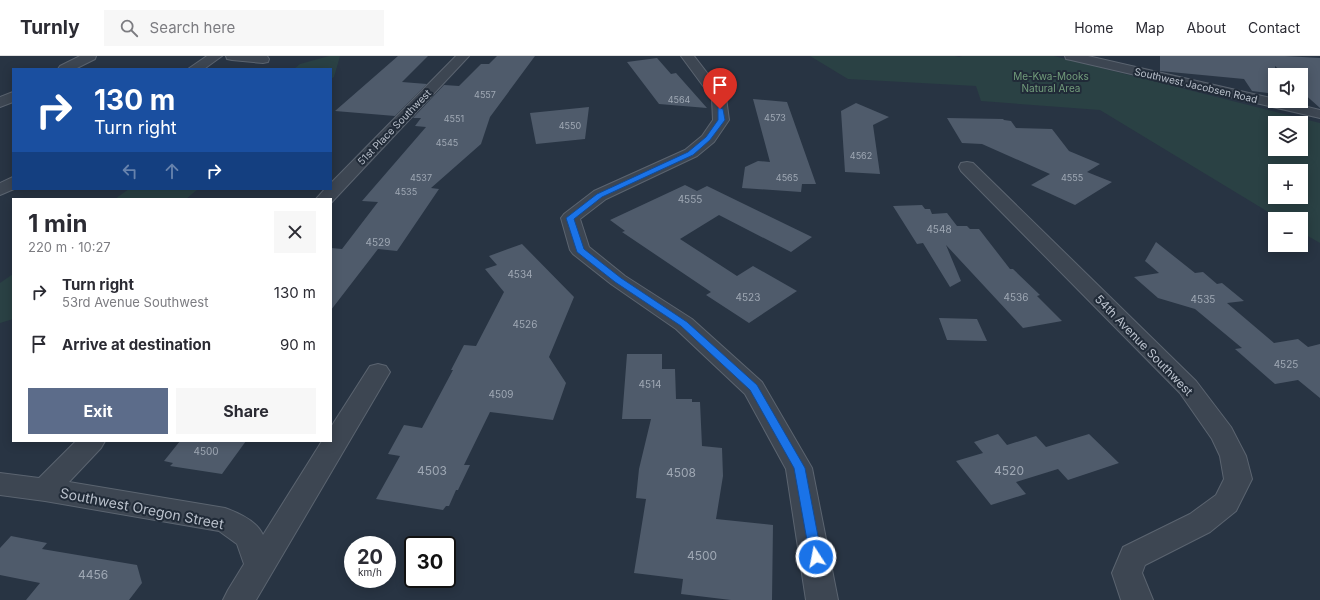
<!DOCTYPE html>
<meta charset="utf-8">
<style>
:root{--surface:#fff;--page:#f7f7f7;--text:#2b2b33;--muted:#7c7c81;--line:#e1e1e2;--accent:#5c6c8a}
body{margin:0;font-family:Inter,sans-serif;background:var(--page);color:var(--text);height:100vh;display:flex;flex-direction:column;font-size:15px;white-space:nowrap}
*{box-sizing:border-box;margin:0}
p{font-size:13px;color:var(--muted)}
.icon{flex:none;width:22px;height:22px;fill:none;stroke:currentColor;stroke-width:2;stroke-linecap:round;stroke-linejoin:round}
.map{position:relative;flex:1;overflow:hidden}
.sheet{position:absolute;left:12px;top:142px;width:320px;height:244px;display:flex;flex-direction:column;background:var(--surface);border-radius:0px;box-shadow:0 2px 10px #0003}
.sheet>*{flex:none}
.banner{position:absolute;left:12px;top:12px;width:320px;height:122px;border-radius:0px;box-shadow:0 2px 10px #0003;background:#1a4fa0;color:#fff;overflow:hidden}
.buttons{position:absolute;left:1268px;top:12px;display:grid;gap:8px}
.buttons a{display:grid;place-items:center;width:40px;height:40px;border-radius:0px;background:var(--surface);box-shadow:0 2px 10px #0003;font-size:20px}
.speed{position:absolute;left:344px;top:480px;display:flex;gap:8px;font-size:20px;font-weight:700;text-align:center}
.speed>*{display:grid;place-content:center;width:52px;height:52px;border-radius:50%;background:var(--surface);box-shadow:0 2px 10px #0003;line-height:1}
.speed small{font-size:10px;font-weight:400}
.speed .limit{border:2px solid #111;border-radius:6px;background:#fff;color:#111}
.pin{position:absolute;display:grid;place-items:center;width:34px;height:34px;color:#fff;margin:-41px -17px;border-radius:50% 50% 50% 0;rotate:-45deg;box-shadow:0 0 4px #0007}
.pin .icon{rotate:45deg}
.me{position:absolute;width:44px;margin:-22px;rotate:349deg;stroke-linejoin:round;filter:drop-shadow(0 0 3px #0008)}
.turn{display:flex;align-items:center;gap:14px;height:84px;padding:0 16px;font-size:18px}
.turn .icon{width:52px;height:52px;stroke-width:2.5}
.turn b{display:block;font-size:28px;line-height:34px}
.lanes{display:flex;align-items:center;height:38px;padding:0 16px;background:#0003;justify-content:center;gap:20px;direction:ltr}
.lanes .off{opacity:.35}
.round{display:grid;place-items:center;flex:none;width:42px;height:42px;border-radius:0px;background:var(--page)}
.summary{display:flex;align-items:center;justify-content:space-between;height:68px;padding:0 16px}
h1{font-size:24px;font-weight:700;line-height:30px}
.button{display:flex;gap:8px;margin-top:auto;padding:8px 16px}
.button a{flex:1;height:46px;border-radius:0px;background:var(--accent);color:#fff;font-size:16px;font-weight:700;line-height:46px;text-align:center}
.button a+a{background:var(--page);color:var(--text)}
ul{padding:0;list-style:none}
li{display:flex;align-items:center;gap:12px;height:52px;padding:0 16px}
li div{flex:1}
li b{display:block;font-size:15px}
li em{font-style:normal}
header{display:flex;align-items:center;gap:24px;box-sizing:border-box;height:56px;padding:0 20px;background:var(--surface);border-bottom:1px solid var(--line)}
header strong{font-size:19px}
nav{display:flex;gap:22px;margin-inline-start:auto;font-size:14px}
.search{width:280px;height:36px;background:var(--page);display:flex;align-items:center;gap:10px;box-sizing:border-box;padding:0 14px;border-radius:0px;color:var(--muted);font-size:15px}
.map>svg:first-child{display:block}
.green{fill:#2a4144;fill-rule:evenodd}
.building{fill:#4f5b6b}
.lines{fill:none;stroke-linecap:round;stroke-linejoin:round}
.minor-casing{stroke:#5b6470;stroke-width:2}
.minor{fill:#3d4652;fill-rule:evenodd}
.route{fill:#1a73e8;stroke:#114b97}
.labels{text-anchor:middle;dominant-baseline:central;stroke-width:4;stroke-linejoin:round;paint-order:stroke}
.far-number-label{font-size:9px;fill:#9fa8b4}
.far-park-label{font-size:10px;fill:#729c7b;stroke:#212b38}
.far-street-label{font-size:10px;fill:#bac1cc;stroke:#212b38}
.number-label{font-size:10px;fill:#9fa8b4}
.street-label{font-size:12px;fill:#bac1cc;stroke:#212b38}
.near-number-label{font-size:12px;fill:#9fa8b4}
.near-street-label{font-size:14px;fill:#bac1cc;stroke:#212b38}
</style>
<header>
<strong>Turnly</strong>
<div class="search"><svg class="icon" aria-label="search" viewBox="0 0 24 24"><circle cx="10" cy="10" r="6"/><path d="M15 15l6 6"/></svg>Search here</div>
<nav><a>Home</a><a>Map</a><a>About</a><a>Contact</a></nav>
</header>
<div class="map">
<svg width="1320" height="544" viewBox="0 0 1320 544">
<rect width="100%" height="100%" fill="#283443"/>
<!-- green -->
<path class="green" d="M329,0H340L334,21L331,23V13H294L300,8Z
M810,0H955L959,1L962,0H1054L1320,67V187L1301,176V163H1280L1100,54L981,45L976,30L848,23ZM1275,67H1301V93H1275ZM1275,115H1301V141H1275Z
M129,133H198L186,143H115Z
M13,218V263L0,267V227Z"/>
<!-- building -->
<path class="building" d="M398,0H428L402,26L427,28L395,60L335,55Z
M497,0H535L490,61L481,88L431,132L439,133L397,195L378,193L331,254V192L342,193L378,146L362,145L426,71L415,70L421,62H413L444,29L459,30L481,8H489Z
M1160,0H1285L1320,2V52L1301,35V19H1285L1275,10V38L1252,35L1244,23L1160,15Z
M657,2L671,18L676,17L707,52L659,48L627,6Z
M753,43L787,46L816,128H802L801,136L742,132L745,111L758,105L770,106Z
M856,47L889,61L873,69L880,118L845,116L841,55Z
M589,51L585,83L536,88L530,57Z
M947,62L1003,63L1004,64L1011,65L1016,72L1052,73L1069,95L1100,108L1087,116L1112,126L1075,149L1031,129L1050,118L982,88L962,87Z
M685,129L697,135L707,130L812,181L791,196L719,159L680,183L737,220L753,210L797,235L749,267L706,239L711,236L622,176L625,175L610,164Z
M922,149L925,153H930L932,158L947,157L957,170H967L970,173H979L1010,213H1013L1040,239L1037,240L1062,265L1023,272L946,189L961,225L950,231L923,187L917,188L893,150Z
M1156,186L1195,217L1203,216L1217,228L1222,227L1244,245L1227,247L1274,287L1298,283L1308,291L1320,288V342L1298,324L1275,328L1235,293L1242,292L1195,253L1158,242L1134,221L1159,217L1145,205Z
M522,188L574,241L549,301L566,327L553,364L490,356L464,409H470L458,434H456L449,450H446L443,454L376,443L400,400L388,398L404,369L422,372L453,314H451L464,289L476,290L504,236L485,213L497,209L489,200Z
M939,262L977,263L987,285L947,284Z
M627,298H662V313H675L676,343H692V346H700L702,390L722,392L723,420L716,463L773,469L772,544H731L681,538L683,523L634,517L646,443L636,442L639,413L651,363H622Z
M998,378L1007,389L1036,380L1046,391L1089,378L1119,407L1068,424L1058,413L1016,426L1026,438L991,449L956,405L983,397L974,386Z
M180,385H246L222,418L170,410L173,407L164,405Z
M11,480L47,487L42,493L137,509L142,527L129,544H26L40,527L0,519V492Z"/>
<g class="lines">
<!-- minor casing -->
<g class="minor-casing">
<path id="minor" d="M80,0H96L95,3L75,13H58L60,10Z
M207,0H222L204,13H188Z
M226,0H267L269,3L268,6L263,7L232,4L227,3Z
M456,0H469L331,147V143H316L325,133H331V127Z
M681,0H694L724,39L726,42L729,64L714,86L697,100L606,143L580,163L589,191L625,220L692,263L762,326L812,412L838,544H806L786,413L745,338L676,273L611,228L573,198L570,194L561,162L564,158L594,135L685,94L702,80L713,64L712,42Z
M1065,0H1088L1275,43V45H1283L1320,54V62L1071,4L1066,3Z
M13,36V46L0,51V41Z
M967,106L973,107L1196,325L1231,371L1246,400L1252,423L1236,455L1210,476L1145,509L1142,517L1153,544H1121L1112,517L1123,491L1190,458L1216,439L1224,423L1220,400L1212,383L1180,337L961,115L959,111L961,107Z
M13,121L14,133L0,139V127Z
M378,308L386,310L390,316L256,544H223L228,534L244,508L237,488L219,475L45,445L0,439V417L39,422L76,385H105L101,392L69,426L225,452C239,457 257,465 263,479L322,385H331V371L370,310Z"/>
</g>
<!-- minor -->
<use href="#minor" class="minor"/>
</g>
<!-- route -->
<path class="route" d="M718,51L723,53L725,64L710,84L693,99L602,141L574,163L584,193L621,222L687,266L757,329L805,412L822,501L820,505L816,506L812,505L810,501L794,412L750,334L681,270L615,226L577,196L566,162L597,138L688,96L706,81L718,64Z"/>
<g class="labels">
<!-- far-number labels -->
<g class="far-number-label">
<text x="485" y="38">4557</text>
<text x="679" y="43">4564</text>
<text x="775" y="61">4573</text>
<text x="454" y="62">4551</text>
<text x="570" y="69">4550</text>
<text x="447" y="86">4545</text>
<text x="861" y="99">4562</text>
<text x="421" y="121">4537</text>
<text x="787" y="121">4565</text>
<text x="1072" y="121">4555</text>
<text x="406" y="135">4535</text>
</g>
<!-- far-park labels -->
<g class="far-park-label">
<text x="1051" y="20">Me-Kwa-Mooks<tspan x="1051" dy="12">Natural Area</tspan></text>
</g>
<!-- far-street labels -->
<g class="far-street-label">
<text transform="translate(1196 29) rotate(13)">Southwest Jacobsen Road</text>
<text transform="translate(394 71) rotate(-46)">51st Place Southwest</text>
</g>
<!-- number labels -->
<g class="number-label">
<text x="690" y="143">4555</text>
<text x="939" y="173">4548</text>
<text x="378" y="186">4529</text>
<text x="520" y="218">4534</text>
<text x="748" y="241">4523</text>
<text x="1016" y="241">4536</text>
<text x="1203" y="243">4535</text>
<text x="525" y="268">4526</text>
<text x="1286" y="308">4525</text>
<text x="650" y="328">4514</text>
<text x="501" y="338">4509</text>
<text x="206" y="395">4500</text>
</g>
<!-- street labels -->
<g class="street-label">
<text transform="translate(1144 289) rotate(46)">54th Avenue Southwest</text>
</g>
<!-- near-number labels -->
<g class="near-number-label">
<text x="432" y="414">4503</text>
<text x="1009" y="414">4520</text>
<text x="681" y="416">4508</text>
<text x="702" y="499">4500</text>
<text x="93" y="518">4456</text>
</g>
<!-- near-street labels -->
<g class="near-street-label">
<text transform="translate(142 452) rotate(11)">Southwest Oregon Street</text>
</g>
</g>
</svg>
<div class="buttons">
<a><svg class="icon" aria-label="sound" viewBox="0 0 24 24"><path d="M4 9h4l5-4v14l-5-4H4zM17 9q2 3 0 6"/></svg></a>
<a><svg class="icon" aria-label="layers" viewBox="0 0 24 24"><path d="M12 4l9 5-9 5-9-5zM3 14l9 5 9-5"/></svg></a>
<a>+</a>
<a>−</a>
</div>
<div class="speed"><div>20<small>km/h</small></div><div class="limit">30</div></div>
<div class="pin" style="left:720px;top:53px;background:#d93025"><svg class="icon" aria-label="arrive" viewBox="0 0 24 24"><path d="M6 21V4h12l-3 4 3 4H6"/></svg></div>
<svg class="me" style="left:816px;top:501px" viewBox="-20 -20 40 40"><circle r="17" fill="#1a73e8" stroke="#fff" stroke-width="3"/><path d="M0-11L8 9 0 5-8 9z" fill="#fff"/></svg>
<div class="banner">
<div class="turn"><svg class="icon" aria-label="right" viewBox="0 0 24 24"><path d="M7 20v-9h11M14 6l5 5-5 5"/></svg><div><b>130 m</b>Turn right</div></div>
<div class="lanes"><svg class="icon off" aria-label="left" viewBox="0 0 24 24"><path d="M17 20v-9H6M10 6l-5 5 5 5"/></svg><svg class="icon off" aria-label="ahead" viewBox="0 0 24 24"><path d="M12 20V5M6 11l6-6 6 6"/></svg><svg class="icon" aria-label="right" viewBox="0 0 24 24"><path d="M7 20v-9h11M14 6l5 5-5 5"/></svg></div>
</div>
<section class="sheet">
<div class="summary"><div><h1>1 min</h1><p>220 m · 10:27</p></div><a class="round"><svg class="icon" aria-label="close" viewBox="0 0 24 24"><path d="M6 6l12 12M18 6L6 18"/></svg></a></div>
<ul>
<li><svg class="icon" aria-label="right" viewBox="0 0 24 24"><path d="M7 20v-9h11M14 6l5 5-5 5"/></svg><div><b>Turn right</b><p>53rd Avenue Southwest</p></div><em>130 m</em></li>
<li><svg class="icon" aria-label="arrive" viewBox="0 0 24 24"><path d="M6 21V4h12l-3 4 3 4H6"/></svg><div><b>Arrive at destination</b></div><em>90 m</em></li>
</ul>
<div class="button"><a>Exit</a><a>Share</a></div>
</section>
</div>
